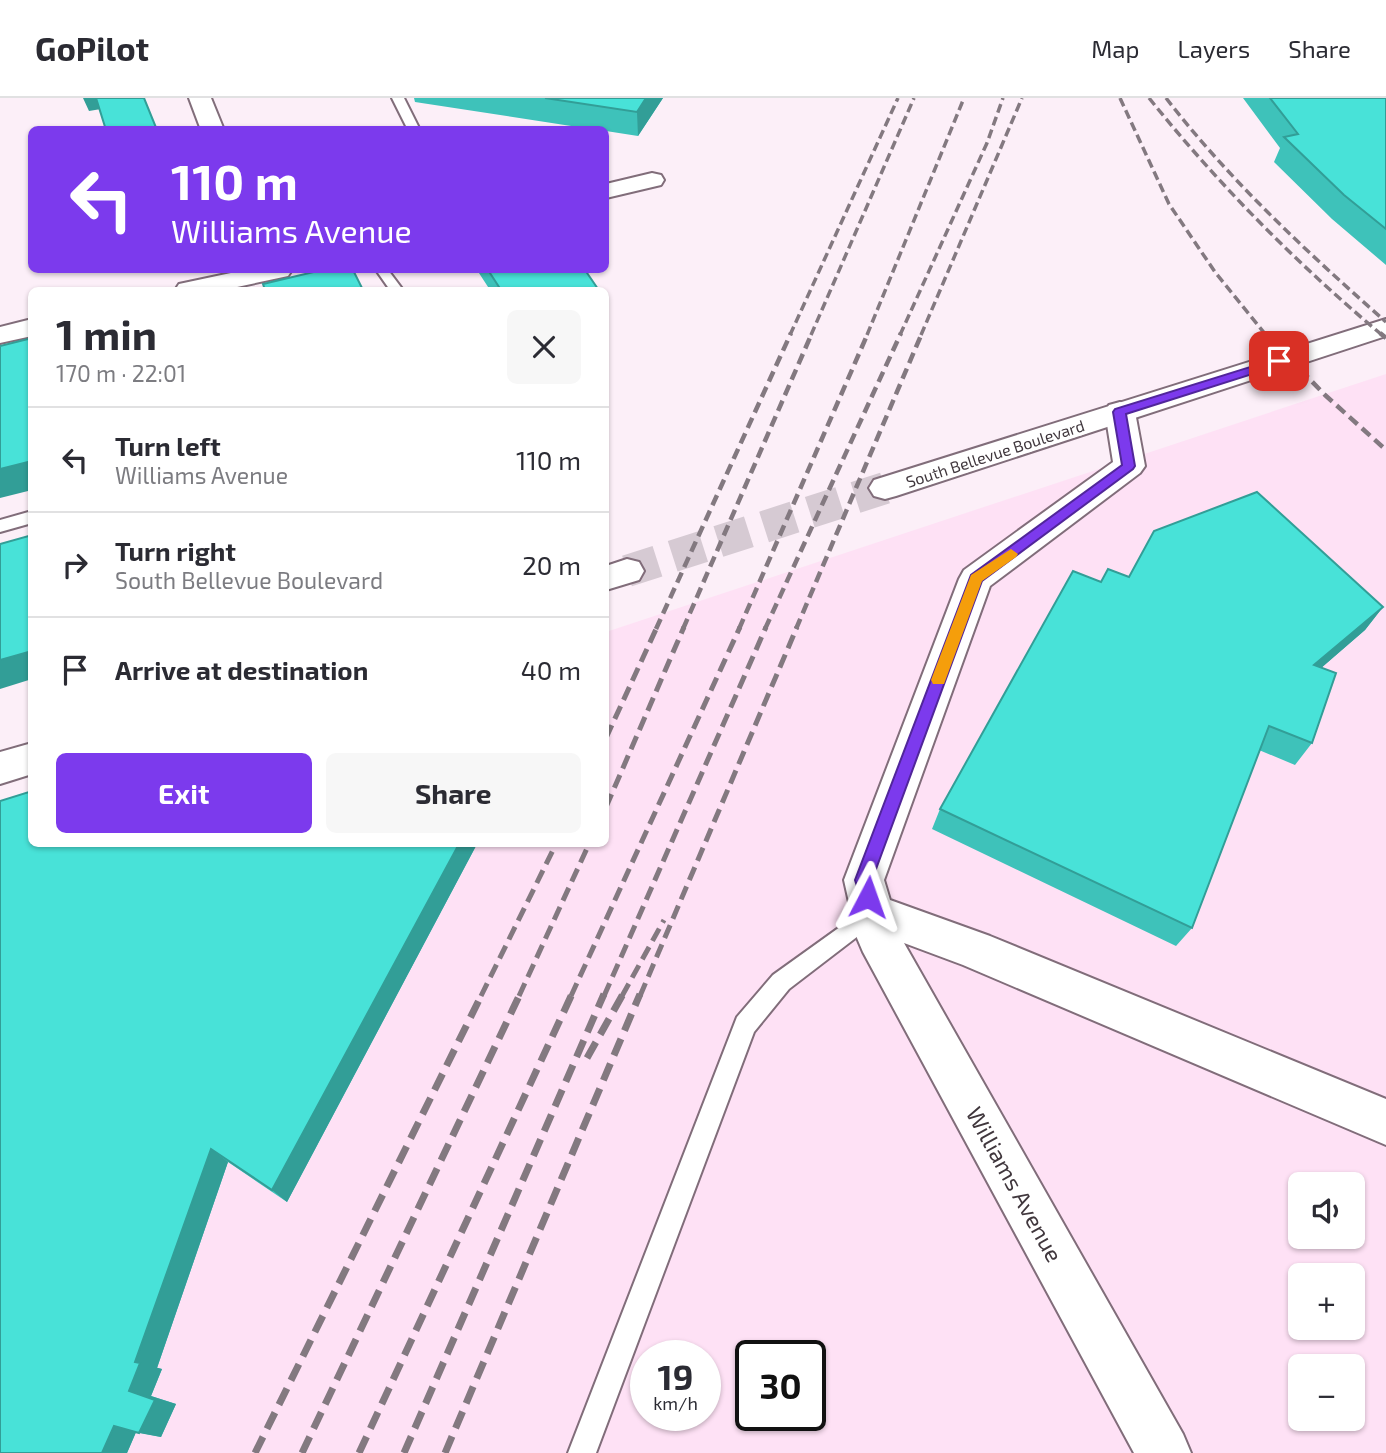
<!DOCTYPE html>
<meta charset="utf-8">
<style>
:root{--surface:#fff;--page:#f7f7f7;--text:#2b2b33;--muted:#7c7c81;--line:#e1e1e2;--accent:#7c3aed}
body{margin:0;font-family:"Exo 2",sans-serif;background:var(--page);color:var(--text);height:100vh;display:flex;flex-direction:column;font-size:26px;white-space:nowrap}
*{box-sizing:border-box;margin:0}
p{font-size:23px;color:var(--muted)}
.icon{flex:none;width:38px;height:38px;fill:none;stroke:currentColor;stroke-width:2;stroke-linecap:round;stroke-linejoin:round}
.map{position:relative;flex:1;overflow:hidden}
.drawer{position:absolute;left:28px;top:189px;width:581px;height:560px;display:flex;flex-direction:column;background:var(--surface);border-radius:10px;box-shadow:0 2px 5px #0004}
.drawer>*{flex:none}
.guide{position:absolute;left:28px;top:28px;width:581px;height:147px;border-radius:10px;box-shadow:0 2px 5px #0004;background:#7c3aed;color:#fff;overflow:hidden}
.controls{position:absolute;left:1288px;top:1074px;display:grid;gap:14px}
.controls a{display:grid;place-items:center;width:77px;height:77px;border-radius:10px;background:var(--surface);box-shadow:0 2px 5px #0004;font-size:35px}
.speed{position:absolute;left:630px;top:1242px;display:flex;gap:14px;font-size:35px;font-weight:700;text-align:center}
.speed>*{display:grid;place-content:center;width:91px;height:91px;border-radius:50%;background:var(--surface);box-shadow:0 2px 5px #0004;line-height:1}
.speed small{font-size:18px;font-weight:400}
.speed .limit{border:4px solid #111;border-radius:10px;background:#fff;color:#111}
.pin{position:absolute;display:grid;place-items:center;width:60px;height:60px;color:#fff;margin:-30px;border-radius:14px;box-shadow:0 4px 10px #0006}
.me{position:absolute;width:77px;margin:-38px;rotate:4deg;stroke-linejoin:round;filter:drop-shadow(0 0 5px #0008)}
.turn{display:flex;align-items:center;gap:24px;height:147px;padding:0 28px;font-size:32px}
.turn .icon{width:91px;height:91px;stroke-width:2.5}
.turn b{display:block;font-size:49px;line-height:60px}
.round{display:grid;place-items:center;flex:none;width:74px;height:74px;border-radius:10px;background:var(--page)}
.head{display:flex;align-items:center;justify-content:space-between;height:119px;padding:0 28px}
h1{font-size:42px;font-weight:700;line-height:52px}
.primary-button{display:flex;gap:14px;margin-top:auto;padding:14px 28px}
.primary-button a{flex:1;height:80px;border-radius:10px;background:var(--accent);color:#fff;font-size:28px;font-weight:700;line-height:80px;text-align:center}
.primary-button a+a{background:var(--page);color:var(--text)}
ul{padding:0;list-style:none}
li{display:flex;align-items:center;gap:21px;height:105px;padding:0 28px;border-top:2px solid var(--line)}
li div{flex:1}
li b{display:block;font-size:26px}
li em{font-style:normal}
header{display:flex;align-items:center;gap:42px;box-sizing:border-box;height:98px;padding:0 35px;background:var(--surface);border-bottom:2px solid var(--line)}
header strong{font-size:33px}
nav{display:flex;gap:38px;margin-inline-start:auto;font-size:24px}
.map>svg:first-child{display:block}
.built{fill:#fee1f5;fill-rule:evenodd}
.lines{fill:none;stroke-linecap:round;stroke-linejoin:round}
.primary-tunnel{stroke:#d6cad3;stroke-width:32;stroke-dasharray:32 16;stroke-linecap:butt}
.lane-casing{stroke:#816d7a;stroke-width:4}
.street-casing{stroke:#816d7a;stroke-width:4}
.primary-casing{stroke:#816d7a;stroke-width:4}
.lane{fill:#fff;fill-rule:evenodd}
.street{fill:#fff;fill-rule:evenodd}
.primary{fill:#fff;fill-rule:evenodd}
.rail-far3{stroke:#837980;stroke-width:3.5;stroke-dasharray:9 4.5;stroke-linecap:butt}
.rail-far2{stroke:#837980;stroke-width:4.5;stroke-dasharray:11 6;stroke-linecap:butt}
.rail-far1{stroke:#837980;stroke-width:5;stroke-dasharray:14 7;stroke-linecap:butt}
.rail{stroke:#837980;stroke-width:7;stroke-dasharray:18 9;stroke-linecap:butt}
.wall{fill:#3ec2ba}
.shaded-wall{fill:#329e97}
.building{fill:#48e2d8;stroke:#329e97;stroke-width:2}
.route{fill:#7c3aed;stroke:#51269a;stroke-width:2}
.slow{fill:#f59e0b}
.labels{text-anchor:middle;dominant-baseline:central;stroke-width:6;stroke-linejoin:round;paint-order:stroke}
.far-street-label{font-size:16px;fill:#40373d;stroke:#fff}
.near-street-label{font-size:23px;fill:#40373d;stroke:#fff}
</style>
<header>
<strong>GoPilot</strong>
<nav><a>Map</a><a>Layers</a><a>Share</a></nav>
</header>
<div class="map">
<svg width="1386" height="1355" viewBox="0 0 1386 1355">
<rect width="100%" height="100%" fill="#fceff8"/>
<!-- built -->
<path class="built" d="M1386,276V1355H0V735L32,746H606V534ZM1300,1087H1353V1139H1300ZM1300,1178H1353V1230H1300ZM646,1258H705V1318H646ZM751,1258H810V1318H751ZM1300,1269H1353V1321H1300Z"/>
<g class="lines">
<!-- primary-tunnel -->
<path class="primary-tunnel" d="M627,473L885,390"/>
<!-- lane casing -->
<g class="lane-casing">
<path id="lane" d="M392,0H404L420,32H408Z
M376,172H388L403,192H390Z
M32,413V425L0,434V422Z
M872,806L879,808L882,815L879,822L789,891L754,934L596,1355H568L737,919L773,877Z"/>
</g>
<!-- street casing -->
<g class="street-casing">
<path id="street" d="M189,0H211L224,32H201Z
M652,75L661,77L664,82L661,87L606,100V86Z
M245,172H292L288,178L223,192H175L179,186Z
M32,221V238L0,245V229Z
M1120,304L1131,307L1135,314L1145,368L1140,375L990,488L884,782L890,802L990,838L1386,1001V1047L963,867L904,845L1183,1336L1191,1355H1134L863,854L857,840L844,782L959,481L964,472L1113,364L1105,314L1109,307Z"/>
</g>
<!-- primary casing -->
<g class="primary-casing">
<path id="primary" d="M1386,221V238L896,398L885,401L874,398L869,390L874,382Z
M627,461L639,464L644,473L639,482L606,492V468Z
M32,645V676L0,686V654Z"/>
</g>
<!-- lane -->
<use href="#lane" class="lane"/>
<!-- street -->
<use href="#street" class="street"/>
<!-- primary -->
<use href="#primary" class="primary"/>
<!-- rail-far3 -->
<path class="rail-far3" d="M1120,0L1169,106L1215,174L1266,237
M1149,0C1219,87 1296,165 1382,237
M1166,0C1231,84 1307,154 1386,224
M790,237L898,0
M811,237L914,0
M867,237L964,0
M900,237L987,45L1003,0
M921,237L1022,0"/>
<!-- rail-far2 -->
<path class="rail-far2" d="M1265,235L1325,297L1386,352
M1380,235L1386,240
M656,531L791,235
M683,531L812,235
M739,531L868,235
M765,531L901,235
M796,531L922,235"/>
<!-- rail-far1 -->
<path class="rail-far1" d="M606,640L657,529
M606,709L684,529
M481,898L556,746
M519,898L589,746
M571,898L740,529
M604,898L766,529
M622,898L664,822
M640,898L797,529"/>
<!-- rail -->
<path class="rail" d="M587,960L623,896
M255,1355L482,896
M302,1355L520,896
M359,1355L572,896
M404,1355L604,896
M445,1355L640,896"/>
</g>
<!-- wall -->
<path class="wall" d="M414,0H663L638,38L606,33V32H597L415,4Z
M1243,0H1386V167L1332,121L1274,64L1280,50Z
M477,172H585L598,192H490Z
M1129,479L1383,509L1365,532L1321,570L1312,645L1295,667L1259,652L1192,830L1176,848L932,731L940,711L1101,484Z
M32,746H477L287,1104L228,1064L157,1270L162,1271L151,1298L176,1306L161,1339L136,1334L127,1355H0Z"/>
<!-- shaded-wall -->
<path class="shaded-wall" d="M83,0H96L101,11L89,13Z
M646,0H663L638,38L637,14Z
M32,363V392L0,400V371Z
M1383,509L1365,532L1298,590L1314,567Z
M32,553V581L0,591V562Z
M459,746H477L287,1104L272,1092Z
M211,1051L228,1064L157,1270L135,1264Z
M140,1265L162,1271L151,1298L176,1306L161,1339L139,1335L129,1293Z
M114,1328L137,1332L127,1355H102Z"/>
<!-- building -->
<path class="building" d="M96,0H144L157,32H106Z
M545,0H646L637,14Z
M1270,0H1386V131L1344,97L1284,39L1298,36Z
M322,172H353L363,192H265L263,186Z
M488,172H585L598,191V192H501Z
M32,240V363L0,371V248Z
M1257,394L1383,509L1314,567L1336,575L1312,645L1269,628L1192,830L940,711L1073,473L1101,484L1108,471L1129,479L1154,433Z
M32,437V553L0,562V446Z
M32,693V746H459L272,1092L211,1051L135,1264L140,1265L129,1293L155,1302L139,1335L114,1328L102,1355H0V703Z"/>
<!-- route -->
<path class="route" d="M1279,260L1285,263L1284,266L1126,316L1135,368L1133,371L982,483L872,782L876,799L874,804L868,806L862,804L855,782L971,477L1122,367L1113,314L1115,311Z"/>
<!-- slow -->
<path class="slow" d="M1011,451L1018,456L1016,459L982,483L944,586H933L931,582L971,477Z"/>
<g class="labels">
<!-- far-street labels -->
<g class="far-street-label">
<text transform="translate(995 355) rotate(-18)">South Bellevue Boulevard</text>
</g>
<!-- near-street labels -->
<g class="near-street-label">
<text transform="translate(1015 1086) rotate(61)">Williams Avenue</text>
</g>
</g>
</svg>
<div class="controls">
<a><svg class="icon" aria-label="sound" viewBox="0 0 24 24"><path d="M4 9h4l5-4v14l-5-4H4zM17 9q2 3 0 6"/></svg></a>
<a>+</a>
<a>−</a>
</div>
<div class="speed"><div>19<small>km/h</small></div><div class="limit">30</div></div>
<div class="pin" style="left:1279px;top:263px;background:#d93025"><svg class="icon" aria-label="arrive" viewBox="0 0 24 24"><path d="M6 21V4h12l-3 4 3 4H6"/></svg></div>
<svg class="me" style="left:868px;top:799px" viewBox="-20 -20 40 40"><path d="M0-17L14 15 0 8-14 15z" fill="#7c3aed" stroke="#fff" stroke-width="4"/></svg>
<div class="guide">
<div class="turn"><svg class="icon" aria-label="left" viewBox="0 0 24 24"><path d="M17 20v-9H6M10 6l-5 5 5 5"/></svg><div><b>110 m</b>Williams Avenue</div></div>
</div>
<section class="drawer">
<div class="head"><div><h1>1 min</h1><p>170 m · 22:01</p></div><a class="round"><svg class="icon" aria-label="close" viewBox="0 0 24 24"><path d="M6 6l12 12M18 6L6 18"/></svg></a></div>
<ul>
<li><svg class="icon" aria-label="left" viewBox="0 0 24 24"><path d="M17 20v-9H6M10 6l-5 5 5 5"/></svg><div><b>Turn left</b><p>Williams Avenue</p></div><em>110 m</em></li>
<li><svg class="icon" aria-label="right" viewBox="0 0 24 24"><path d="M7 20v-9h11M14 6l5 5-5 5"/></svg><div><b>Turn right</b><p>South Bellevue Boulevard</p></div><em>20 m</em></li>
<li><svg class="icon" aria-label="arrive" viewBox="0 0 24 24"><path d="M6 21V4h12l-3 4 3 4H6"/></svg><div><b>Arrive at destination</b></div><em>40 m</em></li>
</ul>
<div class="primary-button"><a>Exit</a><a>Share</a></div>
</section>
</div>
